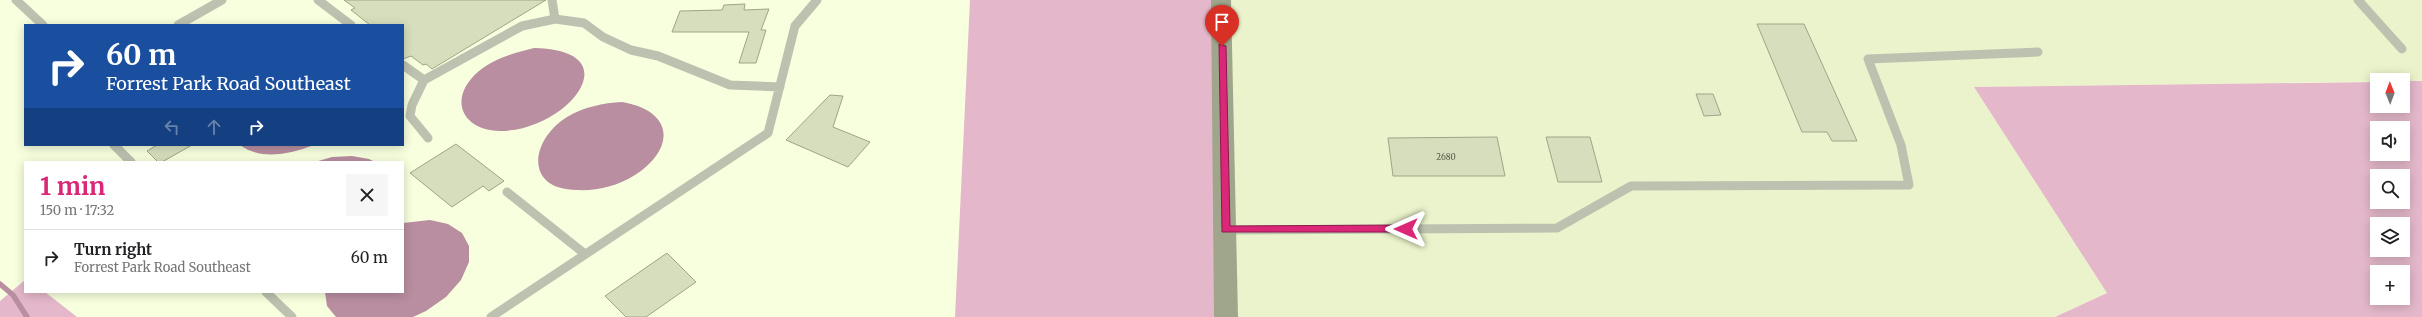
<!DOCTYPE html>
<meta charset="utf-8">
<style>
:root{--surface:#fff;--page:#f6f6f6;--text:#202124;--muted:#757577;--line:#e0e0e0;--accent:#db2777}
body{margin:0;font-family:Merriweather,serif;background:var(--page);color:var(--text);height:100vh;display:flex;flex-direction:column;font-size:15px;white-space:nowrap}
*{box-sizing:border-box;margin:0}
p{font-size:13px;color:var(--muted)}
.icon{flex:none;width:22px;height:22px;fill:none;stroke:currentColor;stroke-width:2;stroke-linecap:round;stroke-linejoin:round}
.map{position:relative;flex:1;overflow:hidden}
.panel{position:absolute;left:24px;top:161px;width:380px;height:132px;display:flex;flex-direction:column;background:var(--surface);border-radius:0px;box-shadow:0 2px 10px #0003}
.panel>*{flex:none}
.top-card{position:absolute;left:24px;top:24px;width:380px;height:122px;border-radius:0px;box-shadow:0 2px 10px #0003;background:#1a4fa0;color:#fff;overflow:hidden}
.needle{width:26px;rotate:359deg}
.fabs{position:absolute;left:2370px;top:73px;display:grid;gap:8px}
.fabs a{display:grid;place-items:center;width:40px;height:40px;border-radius:0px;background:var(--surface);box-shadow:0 2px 10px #0003;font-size:20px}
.pin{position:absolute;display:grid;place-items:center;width:34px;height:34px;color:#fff;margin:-41px -17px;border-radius:50% 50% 50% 0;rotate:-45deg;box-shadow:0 0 4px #0007}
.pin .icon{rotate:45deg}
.me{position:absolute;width:44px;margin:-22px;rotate:270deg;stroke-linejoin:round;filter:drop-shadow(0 0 3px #0008)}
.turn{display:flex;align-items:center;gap:14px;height:84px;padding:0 16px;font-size:18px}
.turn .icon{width:52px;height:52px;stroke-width:2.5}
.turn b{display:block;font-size:28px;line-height:34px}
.lanes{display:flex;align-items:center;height:38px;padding:0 16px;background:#0003;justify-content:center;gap:20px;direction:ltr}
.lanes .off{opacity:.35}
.round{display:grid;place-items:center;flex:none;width:42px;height:42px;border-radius:0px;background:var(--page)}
.head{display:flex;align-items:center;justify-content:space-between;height:68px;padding:0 16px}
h1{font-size:24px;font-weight:700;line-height:30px;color:var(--accent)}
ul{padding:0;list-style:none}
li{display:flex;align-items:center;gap:12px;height:56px;padding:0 16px;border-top:1px solid var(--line)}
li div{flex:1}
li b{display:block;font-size:15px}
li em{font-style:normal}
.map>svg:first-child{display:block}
.built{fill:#eaf3cb}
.green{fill:#e4b8ca;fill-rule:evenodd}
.water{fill:#b88ea0}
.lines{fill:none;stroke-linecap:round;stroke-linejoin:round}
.stream{stroke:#b88ea0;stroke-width:5.5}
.building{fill:#d7debe;stroke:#9ea587}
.lane{stroke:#bdc2b0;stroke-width:9}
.secondary{fill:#a0a68b;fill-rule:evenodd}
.route{fill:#db2777;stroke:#8e194d}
.labels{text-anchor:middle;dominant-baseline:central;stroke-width:3.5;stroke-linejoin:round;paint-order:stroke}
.number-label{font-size:8px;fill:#585c4a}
</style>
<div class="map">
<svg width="2422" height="317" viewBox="0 0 2422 317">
<rect width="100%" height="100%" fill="#f7ffde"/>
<!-- built -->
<path class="built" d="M1228,0H2422V81L1974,87L2107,293L2055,317H1219Z"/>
<!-- green -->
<path class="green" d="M970,0H1228L1219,317H955Z
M2403,81H2422V317H2055L2107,293L1974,87L2377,82V106H2403ZM2377,128H2403V154H2377ZM2377,176H2403V202H2377ZM2377,224H2403V250H2377ZM2377,272H2403V298H2377Z
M25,280V292H45L77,317H0V301Z"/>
<!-- water -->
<path class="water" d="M534,48C633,50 567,131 500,131C460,130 448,97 479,71C495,58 514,53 534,48Z
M622,102C674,111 676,148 635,175C618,186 597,191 577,190C524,190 530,140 567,117C584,107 603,103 622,102Z
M240,145H314C290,154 262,161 240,145Z
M352,156L369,159L375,162H315L332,157Z
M430,220L448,224L462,233L469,246V262L461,280L446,297L426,311L413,317H336L327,306L325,292H403V223Z"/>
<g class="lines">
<!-- stream -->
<path class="stream" d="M0,284L13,295L27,317"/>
</g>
<!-- building -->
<path class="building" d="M344,0H546L432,69L426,64L423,65L411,56L403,59V25H370L351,10L355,8Z
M745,4L744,10L769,9L761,30H766L756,63H739L749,32H672L680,11L722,10L724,5Z
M1757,24H1804L1857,141H1832L1827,132H1802Z
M1696,94H1713L1721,115L1704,116Z
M830,95L843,96L833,127L870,142L848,167L786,140Z
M1497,137L1505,176H1393L1388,138Z
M1546,137H1590L1602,182H1558Z
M456,144L504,181L489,191L483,186L452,207L410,173Z
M157,145H192L162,162H158L147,151Z
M667,253L696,282L646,317H626L605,296Z"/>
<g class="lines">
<!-- lane -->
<path class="lane" d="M16,0L43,25
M318,0L351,25
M552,0L555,19
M2358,0L2402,49
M178,25L222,0
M403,65L424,80
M428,138L410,116L412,105L424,80L522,26L555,19L584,23L603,37L631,50L658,56L730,85L780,87
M114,145L131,162
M507,192L585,254
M1225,230L1557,228L1631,186L1909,185L1901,145L1868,59L2038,52
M266,292L292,317
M491,317L768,133L795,26L817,0"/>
<!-- secondary -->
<path class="secondary" d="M1211,0H1231L1238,317H1214Z"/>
</g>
<!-- route -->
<path class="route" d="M1219,44L1226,46L1230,226L1406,225L1411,229L1409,232H1222Z"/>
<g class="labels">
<!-- number labels -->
<g class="number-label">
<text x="1446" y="157">2680</text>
</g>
</g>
</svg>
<div class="fabs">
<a><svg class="needle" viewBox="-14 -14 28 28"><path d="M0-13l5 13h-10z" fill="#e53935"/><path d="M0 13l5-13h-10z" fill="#757577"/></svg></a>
<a><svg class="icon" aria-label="sound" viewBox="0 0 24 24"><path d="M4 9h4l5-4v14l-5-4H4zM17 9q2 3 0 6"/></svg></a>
<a><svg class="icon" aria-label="search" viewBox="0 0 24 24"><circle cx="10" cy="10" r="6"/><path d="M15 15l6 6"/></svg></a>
<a><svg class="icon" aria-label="layers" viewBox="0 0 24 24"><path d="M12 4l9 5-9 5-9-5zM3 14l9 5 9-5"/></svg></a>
<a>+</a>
</div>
<div class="pin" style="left:1222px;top:46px;background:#d93025"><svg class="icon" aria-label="arrive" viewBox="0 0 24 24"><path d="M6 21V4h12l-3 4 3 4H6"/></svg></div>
<svg class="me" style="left:1406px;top:229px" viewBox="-20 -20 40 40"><path d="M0-17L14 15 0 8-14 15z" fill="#db2777" stroke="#fff" stroke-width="4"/></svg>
<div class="top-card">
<div class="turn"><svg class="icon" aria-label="right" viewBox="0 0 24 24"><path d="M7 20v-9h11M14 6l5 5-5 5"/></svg><div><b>60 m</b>Forrest Park Road Southeast</div></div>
<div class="lanes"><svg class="icon off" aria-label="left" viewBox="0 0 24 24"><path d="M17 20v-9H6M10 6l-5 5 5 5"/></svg><svg class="icon off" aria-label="ahead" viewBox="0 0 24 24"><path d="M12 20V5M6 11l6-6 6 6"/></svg><svg class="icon" aria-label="right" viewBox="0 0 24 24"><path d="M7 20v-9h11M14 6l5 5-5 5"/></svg></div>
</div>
<section class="panel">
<div class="head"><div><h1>1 min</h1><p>150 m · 17:32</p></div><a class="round"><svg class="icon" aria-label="close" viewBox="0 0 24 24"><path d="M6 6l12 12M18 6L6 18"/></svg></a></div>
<ul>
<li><svg class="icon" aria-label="right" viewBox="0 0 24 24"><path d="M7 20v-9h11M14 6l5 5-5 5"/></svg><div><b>Turn right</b><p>Forrest Park Road Southeast</p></div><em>60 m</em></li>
</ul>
</section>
</div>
